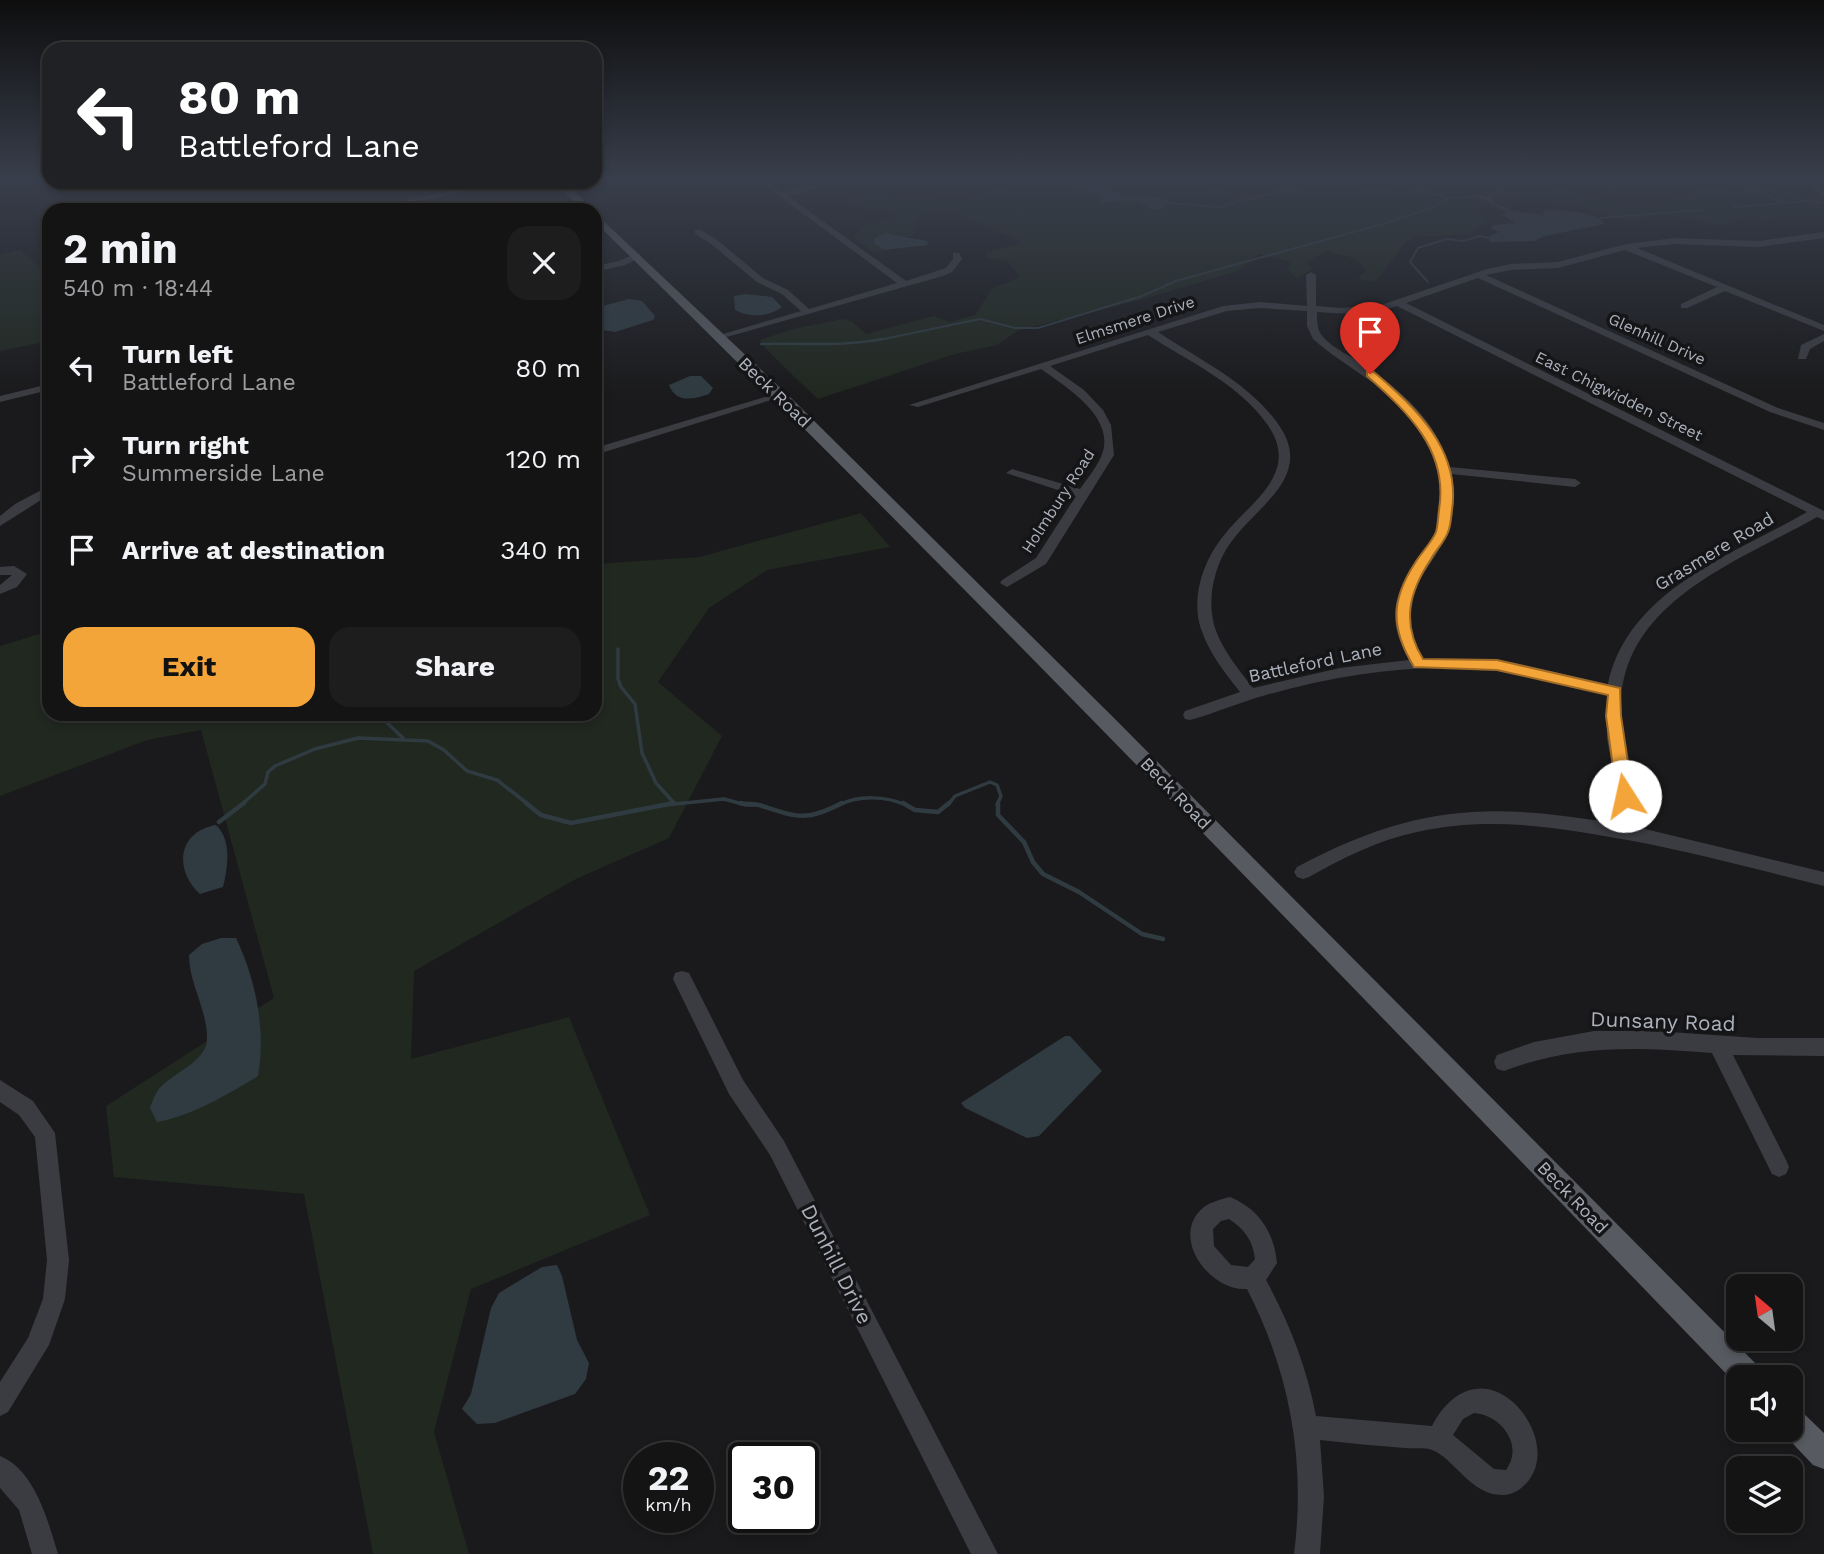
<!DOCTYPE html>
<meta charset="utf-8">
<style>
:root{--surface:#141415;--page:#1d1d1e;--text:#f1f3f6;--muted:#9d9ea0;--line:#333334;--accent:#f4a53a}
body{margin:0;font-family:"Work Sans",sans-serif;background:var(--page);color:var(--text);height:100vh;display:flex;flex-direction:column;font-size:26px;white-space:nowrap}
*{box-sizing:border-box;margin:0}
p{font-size:23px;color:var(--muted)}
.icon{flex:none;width:38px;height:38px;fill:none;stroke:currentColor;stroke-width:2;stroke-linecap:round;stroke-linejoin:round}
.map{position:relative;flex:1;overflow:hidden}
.drawer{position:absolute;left:42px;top:203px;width:560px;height:518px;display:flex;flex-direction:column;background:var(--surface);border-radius:21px;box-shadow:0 4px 10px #0003,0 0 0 2px var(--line)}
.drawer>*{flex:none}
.top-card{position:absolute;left:42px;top:42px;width:560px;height:147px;border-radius:21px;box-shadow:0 4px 10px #0003,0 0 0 2px var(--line);background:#202124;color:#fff;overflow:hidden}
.needle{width:46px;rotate:331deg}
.buttons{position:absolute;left:1726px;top:1274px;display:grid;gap:14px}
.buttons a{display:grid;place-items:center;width:77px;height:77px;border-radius:14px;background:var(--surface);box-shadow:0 4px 10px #0003,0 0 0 2px var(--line);font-size:35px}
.speed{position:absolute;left:623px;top:1442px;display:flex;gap:14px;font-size:35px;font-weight:700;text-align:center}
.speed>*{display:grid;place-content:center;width:91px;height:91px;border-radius:50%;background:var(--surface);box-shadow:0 4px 10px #0003,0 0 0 2px var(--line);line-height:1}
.speed small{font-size:18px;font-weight:400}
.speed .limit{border:4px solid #111;border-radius:10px;background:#fff;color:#111}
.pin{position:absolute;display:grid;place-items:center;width:60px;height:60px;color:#fff;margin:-72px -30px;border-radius:50% 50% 50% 0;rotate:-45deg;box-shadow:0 0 7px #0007}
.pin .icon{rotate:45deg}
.me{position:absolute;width:77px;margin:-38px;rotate:350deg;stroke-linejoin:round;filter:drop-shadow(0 0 5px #0008)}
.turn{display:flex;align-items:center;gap:24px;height:147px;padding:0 21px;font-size:32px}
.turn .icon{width:91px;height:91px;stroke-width:2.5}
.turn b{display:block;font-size:49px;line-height:60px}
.round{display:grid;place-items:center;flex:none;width:74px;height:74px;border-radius:21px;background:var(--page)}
.overview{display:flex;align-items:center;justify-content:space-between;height:119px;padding:0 21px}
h1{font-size:42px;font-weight:700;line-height:52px}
.button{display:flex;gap:14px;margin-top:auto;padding:14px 21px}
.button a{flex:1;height:80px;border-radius:21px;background:var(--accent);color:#111;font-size:28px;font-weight:700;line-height:80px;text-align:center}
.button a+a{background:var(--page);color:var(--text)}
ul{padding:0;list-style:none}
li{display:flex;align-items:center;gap:21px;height:91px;padding:0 21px}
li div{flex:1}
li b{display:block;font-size:26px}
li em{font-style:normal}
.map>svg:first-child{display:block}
.green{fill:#202820}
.water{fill:#2f3b41}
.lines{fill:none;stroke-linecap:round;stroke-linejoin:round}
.stream-far3{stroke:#2f3b41;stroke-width:2}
.stream-far2{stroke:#2f3b41;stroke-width:2.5}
.stream-far1{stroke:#2f3b41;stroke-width:3.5}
.stream{stroke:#2f3b41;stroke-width:4.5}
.minor{fill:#3b3c41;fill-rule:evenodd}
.major{fill:#575a60;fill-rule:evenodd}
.route{fill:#f4a53a;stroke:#9f6b26;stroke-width:2}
.labels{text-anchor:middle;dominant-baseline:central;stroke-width:7;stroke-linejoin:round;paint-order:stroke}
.far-street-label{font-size:16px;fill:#acb2bc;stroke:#151517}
.street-label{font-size:18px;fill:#acb2bc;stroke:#151517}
.near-street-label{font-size:21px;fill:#acb2bc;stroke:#151517}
</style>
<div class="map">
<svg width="1824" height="1554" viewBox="0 0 1824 1554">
<rect width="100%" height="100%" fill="#1a1a1c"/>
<!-- green -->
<path class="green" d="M1025,179L1050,182L1059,179H1204C1233,200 1240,198 1275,191L1261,179L1307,186L1329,182L1327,179H1352L1365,186L1404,185L1408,182L1404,179H1542L1567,192L1629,205L1659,202L1744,179L1763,188L1814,196L1824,210V218L1799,216L1761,221L1753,217L1734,220L1736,225H1708L1700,220L1660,217L1630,222L1564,203L1500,197L1465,188L1489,221L1469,234L1417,237L1406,242L1375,282L1358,279L1366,270L1356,259L1328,251L1305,262L1313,269L1297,278L1286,269L1292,262L1259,254L1238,271L1140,300L1019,330L997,345L955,354L818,399C806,387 765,351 760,340L793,329L843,319L851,321L866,334L934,316L949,322L975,315L992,289L1020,277L1007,261L987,258L986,252L1015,245L1019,240L951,213L921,215L913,237L885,233L874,238V243L884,250L874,253L853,237L865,225L891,217L887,209H866L849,199L871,193L960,201Z
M20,250L49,274V341L0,351V255Z
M861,513L890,547L767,570L709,608L658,682L722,736L669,838L576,879L414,971L411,1059L569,1017L650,1215L471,1289L434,1432L469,1554H373L304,1194L114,1177L106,1106L274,998L201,730L147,740L0,796V646L49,631V714H595V564L699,557Z"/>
<!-- water -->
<path class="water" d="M1097,183L1121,196L1142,194L1170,201C1156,217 1148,206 1134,200L1101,203L1093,191L1077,189L1070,185Z
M1482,195L1493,198V203L1515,211L1545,216L1543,213L1545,210C1560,210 1597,211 1605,224L1545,236L1534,241L1491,242L1489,240V236L1499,232L1492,229V225L1515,223L1503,215L1505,211L1476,196Z
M885,233L927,241L928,245L884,250L874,243V238Z
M746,294L772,297L782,307C769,317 749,318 735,310L734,296Z
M629,299L642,301L655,316L653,320L615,332L597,329L595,308Z
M690,376H701L713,388L709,394C694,399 676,404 669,385Z
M216,825C232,840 228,867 223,887L200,894C174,870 177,832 216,825Z
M221,938H236C256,980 266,1030 258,1076C226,1095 194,1115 157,1122L150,1108C152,1102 155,1094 159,1089C172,1073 206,1062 207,1040C208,1011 189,984 189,955L202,944Z
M1065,1036H1070L1102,1071L1039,1136L1027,1138L965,1108L961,1103Z
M557,1265L562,1276L577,1340L589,1363L586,1379L575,1394L495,1423L477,1424L462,1409L471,1394L491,1308L499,1293L542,1267Z"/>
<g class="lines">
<!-- stream-far3 -->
<path class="stream-far3" d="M1738,179L1745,187L1784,202
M1396,184L1448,198L1477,196
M1488,197L1498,193L1503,187L1515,185L1517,179
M1168,203L1222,207L1238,201L1322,183L1324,179
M1733,207L1807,201L1821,203
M1600,218L1701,210
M1428,282L1410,262L1418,248L1447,239L1463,241L1480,236L1489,238
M874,341L980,319L1015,328H1038L1142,296L1176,281L1386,223L1431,208L1448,198"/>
<!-- stream-far2 -->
<path class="stream-far2" d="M761,344C802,343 842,347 882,339"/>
<!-- stream-far1 -->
<path class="stream-far1" d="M618,649V679L621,687L635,704L642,753L656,783L674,803
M378,714L403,738
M241,805L265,784L268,772L275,766L315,749L358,738L428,741L444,750L467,771L497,780L529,805
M665,805L724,799L746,805H761
M839,805C859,795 886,796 906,805
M948,805L955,796L990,782L997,785L1001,796L997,805"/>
<!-- stream -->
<path class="stream" d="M526,803L541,815L571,823L674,803
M740,803C747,805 755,803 762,806C798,818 808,821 842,803
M903,803L915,810L938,812L949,803
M998,803V815L1024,842L1033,862L1043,874L1079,892L1142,934L1163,939
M219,822L244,803"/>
<!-- minor -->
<path class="minor" d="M18,179H35L0,186V182Z
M756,179H765L783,192L841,179H854L788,196L906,281L946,268L953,259V253H959L962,259L952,272L943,276L716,340V336L801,311L782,294L757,282L710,243L695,234V230H701L716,239L763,278L788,290L809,309L897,283Z
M1631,179L1622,183L1624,187L1620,189L1597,188L1595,182L1599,180Z
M1805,179H1813L1824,191V198Z
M492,182H508L377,210H361Z
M1824,232V238L1759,247L1674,244L1637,248L1824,325V331L1725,291L1687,308H1681V304L1717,287L1625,250L1558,268L1511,270L1486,275L1778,408L1824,423V430L1770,412L1478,278L1406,303L1824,511V520L1817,517C1742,560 1625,600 1621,702C1619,745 1631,787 1641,828L1824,872V886C1760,870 1696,853 1633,841C1562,828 1489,815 1417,832C1378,840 1343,858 1309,877L1303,879L1297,877L1294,872L1297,867C1417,803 1493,802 1624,825L1607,739V694C1571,686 1535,674 1498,670C1421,662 1340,674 1266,695C1240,702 1216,713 1190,720L1185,719L1183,715L1185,711L1240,692C1225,673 1209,653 1201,629C1191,599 1202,564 1221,539C1247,503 1303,475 1267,424C1239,384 1188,361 1148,335L1050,366L1084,390L1103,410L1111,425L1114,455L1046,564L1007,587L1000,583L1002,580L1036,558L1076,496L1006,473L1012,469L1080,489C1087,479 1096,468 1101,457C1118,418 1066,387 1041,369L918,407L909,405L1223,306L1260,302L1307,306L1306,275L1311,272L1316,275V306L1340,308L1381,305L1487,269L1511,264L1558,262L1626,244L1674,238L1759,241ZM1397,306L1807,512C1733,555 1628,590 1608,684L1510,662L1423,659C1387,595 1425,584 1447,534C1455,514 1455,494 1451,474L1575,487L1581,483L1575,479L1449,467C1438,422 1401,390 1364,365C1351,356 1334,349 1323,337C1317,330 1317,322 1317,312C1343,314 1371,315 1397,306ZM1260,308L1307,311V326L1313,339C1347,369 1388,386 1417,423C1441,454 1451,502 1432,539C1406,586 1377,601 1409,660L1340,668L1253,688C1239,670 1224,652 1216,631C1206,603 1213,569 1229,545C1256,505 1318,476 1276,421C1246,381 1198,359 1158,332L1227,311Z
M637,253L640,254V258L625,265L595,272V266L619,261Z
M1824,334V341L1810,349L1806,359H1798L1801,345Z
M49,384V390L0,402V396Z
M775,394L784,396L595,455V448Z
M49,486V495L0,526V516L15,504Z
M14,566L27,574L17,587L0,594V585L12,575H0V567Z
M682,971L689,973L743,1080L784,1141L998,1554H971L770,1155L729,1094L673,979L675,973Z
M1594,1031H1655L1757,1038H1824V1056L1733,1055L1786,1160L1789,1167L1786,1174L1779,1177L1772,1174L1712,1053C1638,1047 1575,1044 1504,1071L1497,1069L1494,1062L1497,1055L1534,1042Z
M0,1080L33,1101L55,1133L69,1260L65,1299L49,1345L8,1412L0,1416V1382L28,1338L43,1299L47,1260L35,1137L19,1115L0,1102Z
M1230,1197C1259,1209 1274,1232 1277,1263L1266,1280C1289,1322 1307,1368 1316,1416L1432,1426C1449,1392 1482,1374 1514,1403C1534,1422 1547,1456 1529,1480C1523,1488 1514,1495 1503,1495C1471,1496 1454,1458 1432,1450C1424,1447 1413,1449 1405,1448C1377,1446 1348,1443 1320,1440L1324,1497L1320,1554H1294C1306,1461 1290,1373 1247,1289C1210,1292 1168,1236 1204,1207C1211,1202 1221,1199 1230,1197ZM1229,1219C1244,1229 1253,1240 1255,1259L1248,1267L1231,1265L1214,1246L1213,1229L1221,1221ZM1474,1413C1502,1415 1524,1446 1506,1470L1494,1469L1453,1435L1463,1419Z
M0,1456C35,1470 48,1521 58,1554H32L19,1510L0,1488Z"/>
<!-- major -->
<path class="major" d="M554,182H565L594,210H583Z
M595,213L792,399L1113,717L1759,1367L1763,1377H1738V1386C1360,995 984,602 595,222Z
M1790,1405L1800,1410L1824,1433V1469L1813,1465L1780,1430H1790Z"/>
</g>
<!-- sky -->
<linearGradient id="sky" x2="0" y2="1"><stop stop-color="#0e0e0f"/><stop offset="0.45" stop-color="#383e4b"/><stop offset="1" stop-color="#383e4b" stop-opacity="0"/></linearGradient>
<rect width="1824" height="396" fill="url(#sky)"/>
<!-- route -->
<path class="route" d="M1367,372H1374C1416,408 1461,450 1452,510C1451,517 1451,525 1448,532C1445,541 1436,550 1431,559C1409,592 1401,623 1423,659L1497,660L1620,688L1621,716L1633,796L1631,800L1625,802L1617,796L1606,716L1608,695L1497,670L1414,667C1391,629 1390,601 1415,563C1421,553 1432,542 1436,532C1438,525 1438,517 1439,510C1449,451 1408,412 1367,376Z"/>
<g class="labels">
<!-- far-street labels -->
<g class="far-street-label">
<text transform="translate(1135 320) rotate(-18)">Elmsmere Drive</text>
<text transform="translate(1657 339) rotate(24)">Glenhill Drive</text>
<text transform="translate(1619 396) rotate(26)">East Chigwidden Street</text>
<text transform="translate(1058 501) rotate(-57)">Holmbury Road</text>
</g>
<!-- street labels -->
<g class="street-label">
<text transform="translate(775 392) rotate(44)">Beck Road</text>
<text transform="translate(1714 551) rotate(-31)">Grasmere Road</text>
<text transform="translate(1315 662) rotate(-12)">Battleford Lane</text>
<text transform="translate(1176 793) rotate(46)">Beck Road</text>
<text transform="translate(1573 1197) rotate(46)">Beck Road</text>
</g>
<!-- near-street labels -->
<g class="near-street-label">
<text transform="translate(1663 1021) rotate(2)">Dunsany Road</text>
<text transform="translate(837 1264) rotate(63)">Dunhill Drive</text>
</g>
</g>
</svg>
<div class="buttons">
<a><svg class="needle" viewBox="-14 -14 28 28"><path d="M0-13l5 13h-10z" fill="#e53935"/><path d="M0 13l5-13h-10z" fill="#9d9ea0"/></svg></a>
<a><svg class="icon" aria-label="sound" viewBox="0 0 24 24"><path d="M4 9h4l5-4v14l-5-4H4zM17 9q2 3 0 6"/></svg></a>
<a><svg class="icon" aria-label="layers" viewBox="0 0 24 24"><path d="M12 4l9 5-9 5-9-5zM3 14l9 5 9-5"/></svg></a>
</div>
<div class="speed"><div>22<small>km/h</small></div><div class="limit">30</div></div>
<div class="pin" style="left:1370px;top:374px;background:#d93025"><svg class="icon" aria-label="arrive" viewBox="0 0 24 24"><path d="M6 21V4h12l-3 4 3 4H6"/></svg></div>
<svg class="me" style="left:1625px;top:796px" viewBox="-20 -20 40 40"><circle r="19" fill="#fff"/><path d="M0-13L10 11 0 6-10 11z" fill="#f4a53a"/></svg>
<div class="top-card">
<div class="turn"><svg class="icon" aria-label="left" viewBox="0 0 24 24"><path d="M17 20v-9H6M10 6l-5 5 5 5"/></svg><div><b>80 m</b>Battleford Lane</div></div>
</div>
<section class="drawer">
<div class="overview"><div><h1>2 min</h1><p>540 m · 18:44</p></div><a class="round"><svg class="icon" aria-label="close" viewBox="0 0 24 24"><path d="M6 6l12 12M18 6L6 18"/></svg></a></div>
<ul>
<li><svg class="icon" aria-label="left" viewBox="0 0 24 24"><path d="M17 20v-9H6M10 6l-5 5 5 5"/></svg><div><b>Turn left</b><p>Battleford Lane</p></div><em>80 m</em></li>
<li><svg class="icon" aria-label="right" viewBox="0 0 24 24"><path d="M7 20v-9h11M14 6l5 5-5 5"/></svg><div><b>Turn right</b><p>Summerside Lane</p></div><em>120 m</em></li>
<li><svg class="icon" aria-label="arrive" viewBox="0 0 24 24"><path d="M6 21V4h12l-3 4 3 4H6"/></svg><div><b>Arrive at destination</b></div><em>340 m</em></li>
</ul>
<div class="button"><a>Exit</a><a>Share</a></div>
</section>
</div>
